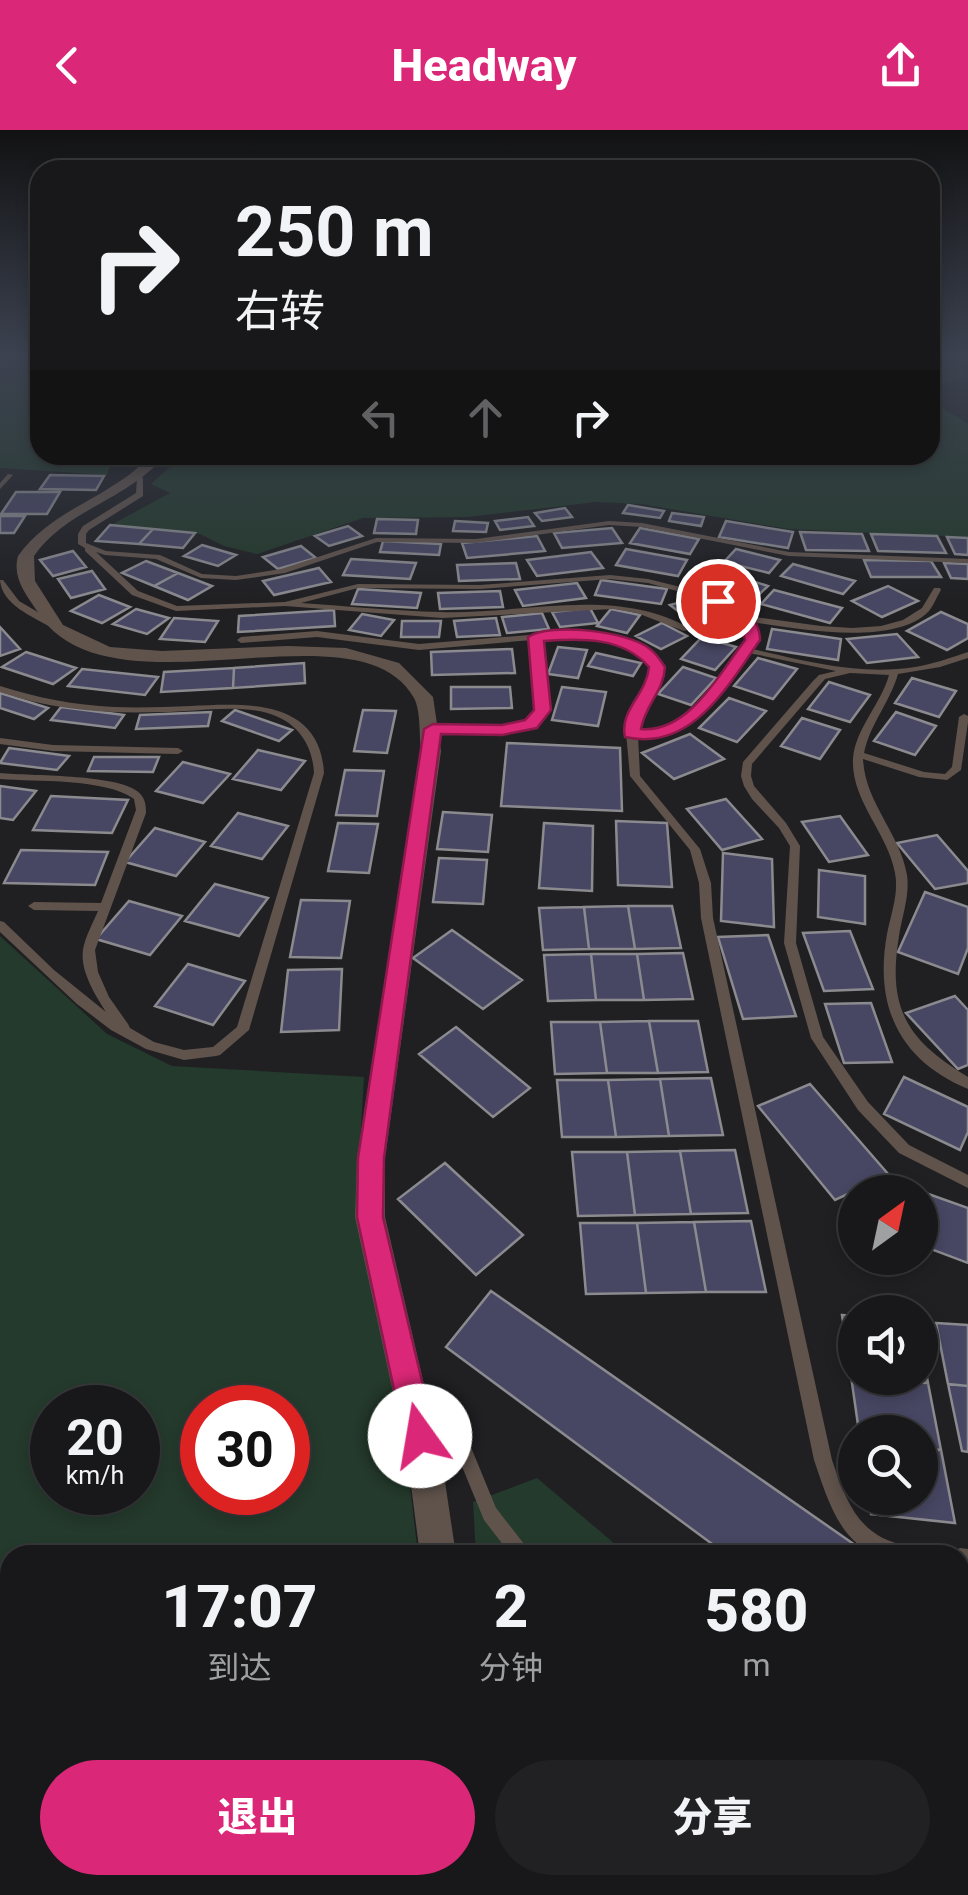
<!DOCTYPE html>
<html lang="zh">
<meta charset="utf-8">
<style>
:root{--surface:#18181a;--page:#212123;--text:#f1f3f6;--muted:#9fa0a2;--line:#363739;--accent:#db2777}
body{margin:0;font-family:Roboto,"Noto Sans SC",sans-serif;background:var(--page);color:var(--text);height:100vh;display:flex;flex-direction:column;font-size:38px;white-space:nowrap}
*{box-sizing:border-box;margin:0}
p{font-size:32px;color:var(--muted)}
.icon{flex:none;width:55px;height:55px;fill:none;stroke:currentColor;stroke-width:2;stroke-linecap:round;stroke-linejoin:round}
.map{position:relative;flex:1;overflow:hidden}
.drawer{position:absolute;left:0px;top:1415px;width:970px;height:350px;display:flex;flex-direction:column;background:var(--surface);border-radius:30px 30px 0 0;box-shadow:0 5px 15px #0003,0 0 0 2px var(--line)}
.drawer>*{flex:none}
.banner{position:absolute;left:30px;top:30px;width:910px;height:305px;border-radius:30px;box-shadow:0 5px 15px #0003,0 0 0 2px var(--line);background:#18181a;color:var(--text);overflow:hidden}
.needle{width:65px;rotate:33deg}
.tools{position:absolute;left:838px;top:1045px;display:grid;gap:20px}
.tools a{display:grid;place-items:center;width:100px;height:100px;border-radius:50%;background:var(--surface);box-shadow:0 5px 15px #0003,0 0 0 2px var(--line);font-size:50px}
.speed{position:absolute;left:30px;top:1255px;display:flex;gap:20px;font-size:50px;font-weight:700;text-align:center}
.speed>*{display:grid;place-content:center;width:130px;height:130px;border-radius:50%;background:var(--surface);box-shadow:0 5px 15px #0003,0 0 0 2px var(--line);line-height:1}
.speed small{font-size:25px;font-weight:400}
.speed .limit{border:15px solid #d22;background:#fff;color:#111}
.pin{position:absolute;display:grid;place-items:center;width:85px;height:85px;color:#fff;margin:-42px;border:5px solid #fff;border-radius:50%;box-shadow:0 2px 10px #0007}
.me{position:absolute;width:110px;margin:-55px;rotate:347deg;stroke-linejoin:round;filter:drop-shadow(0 0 8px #0008)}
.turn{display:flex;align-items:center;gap:35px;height:210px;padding:0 40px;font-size:45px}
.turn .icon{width:130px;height:130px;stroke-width:2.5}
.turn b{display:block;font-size:70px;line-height:85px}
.lanes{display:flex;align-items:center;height:95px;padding:0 40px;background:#0003;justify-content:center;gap:50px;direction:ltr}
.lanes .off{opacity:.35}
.eta{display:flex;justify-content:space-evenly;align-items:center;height:170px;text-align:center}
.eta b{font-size:60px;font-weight:800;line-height:70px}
.action{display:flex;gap:20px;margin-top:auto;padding:20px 40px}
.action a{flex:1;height:115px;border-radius:60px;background:var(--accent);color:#fff;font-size:40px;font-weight:800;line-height:115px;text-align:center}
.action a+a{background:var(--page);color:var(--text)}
header{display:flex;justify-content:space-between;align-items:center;height:130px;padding:0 40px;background:var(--accent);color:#fff;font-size:45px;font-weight:800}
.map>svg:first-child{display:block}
.green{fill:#243a2c;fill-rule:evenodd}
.building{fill:#484763;stroke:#8a8a8f;stroke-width:2.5}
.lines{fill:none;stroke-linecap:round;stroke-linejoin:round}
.service{fill:#60534c;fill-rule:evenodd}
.minor{fill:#60534c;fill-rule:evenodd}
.route{fill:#db2777;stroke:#8e194d;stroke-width:2.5}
</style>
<header><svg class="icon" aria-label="back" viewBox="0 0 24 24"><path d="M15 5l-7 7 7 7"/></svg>Headway<svg class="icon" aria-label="share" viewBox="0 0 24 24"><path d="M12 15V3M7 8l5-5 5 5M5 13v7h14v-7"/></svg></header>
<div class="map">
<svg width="968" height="1765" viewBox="0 0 968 1765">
<rect width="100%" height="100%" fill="#202023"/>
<!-- green -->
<path class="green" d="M0,224H40V325H114L107,345L0,338Z
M930,224H968L965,246L930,258Z
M930,270L968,294V407L788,399L641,374L596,372L468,387L363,388L257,424L224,416L200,404L113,394L170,363L151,354L173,334H249V325H930Z
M0,806L107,904L172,936L364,947L356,1079L396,1236L418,1425H10V1755H392L390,1765H0ZM52,1278H138V1362H52ZM202,1278H288V1362H202Z
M537,1348L628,1425H476L473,1372Z
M960,1541L968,1542V1765H464L466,1755H960Z"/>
<!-- building -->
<path class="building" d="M50,345L104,346L96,360L40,359Z
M16,362H60L47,384H1Z
M628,375L664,381L660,388L623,383Z
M565,378L572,387L542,391L535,383Z
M672,383L704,387L701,396L669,391Z
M0,386H25L14,403H0Z
M528,387L534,396L500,400L495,391Z
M377,389L418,390L416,404L374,403Z
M455,391L488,393L486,402L453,401Z
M726,391L793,402L788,418L719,407Z
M110,395L153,399L139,414L96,411Z
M348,396L362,406L329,416L315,406Z
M612,398L622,413L562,418L554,403Z
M640,398L699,409L690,424L630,413Z
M153,399L195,403L183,418L139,414Z
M800,402L862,404L869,421L806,420Z
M871,404L937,406L946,423L878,421Z
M537,406L545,421L467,428L462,413Z
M947,407L968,408V425L955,424Z
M383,411L441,414L439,425L380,422Z
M202,415L236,425L218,436L184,426Z
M301,416L316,428L278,439L263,427Z
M626,419L687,430L678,446L616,435Z
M736,419L780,430L769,443L724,432Z
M73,421L86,437L53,446L40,430Z
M591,422L603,438L537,446L527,430Z
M351,429L416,433L410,449L343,445Z
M864,430L931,431L941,447H871Z
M146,431L178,443L154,456L122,443Z
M516,433L520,449L459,451L457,435Z
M944,433L968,434V449L951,448Z
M793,434L855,451L843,464L781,446Z
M705,436L768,456L753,470L689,450Z
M319,438L331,452L274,465L263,451Z
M92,441L105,459L71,468L58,449Z
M178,443L212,456L188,470L154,456Z
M601,450L667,459L661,474L595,465Z
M577,453L586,468L523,476L515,460Z
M888,456L918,471L882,487L852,471Z
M358,459L421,463L417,478L352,474Z
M774,460L842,478L830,493L761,474Z
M500,461L503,477L440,479L438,463Z
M99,465L130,477L102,493L71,481Z
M699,467L740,497L711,506L670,475Z
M590,478L598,493L560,497L552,482Z
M136,479L169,488L147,504L113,494Z
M611,479L640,485L627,503L597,496Z
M334,480L335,496L238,502L239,486Z
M941,482L968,494V508L947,520L907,501Z
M542,483L549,499L507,503L502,487Z
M362,484L394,490L381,506L349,500Z
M174,488L218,491L205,512L160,509Z
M496,488L500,505L457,507L454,491Z
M402,491H441L439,507H401Z
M662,493L687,506L661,519L636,506Z
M0,497L20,519L0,526Z
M772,499L841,509L838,530L767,519Z
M897,504L918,527L867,533L847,509Z
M702,507L736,517L715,540L681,529Z
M558,517L587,520L578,548L548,544Z
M512,519L515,543L432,545L431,522Z
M26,522L76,538L53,554L2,537Z
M596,523L641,533L633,546L588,536Z
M758,528L797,539L773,569L734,556Z
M304,533L305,553L233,558L234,538Z
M683,537L716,548L691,575L658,564Z
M234,538L233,558L161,562L164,542Z
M82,539L158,547L145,565L68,556Z
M912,548L956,561L939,587L895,573Z
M829,552L870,565L850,592L808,579Z
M451,557H510L512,578L451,579Z
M562,557L606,562L598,596L552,590Z
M0,563L48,578L34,589L0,578Z
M729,568L766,581L737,612L699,598Z
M61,577L124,585L115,598L51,590Z
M235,580L292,600L279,611L222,591Z
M363,580L396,581L387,623L354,621Z
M211,582L208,596L136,599L140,585Z
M896,582L936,596L915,625L874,611Z
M802,588L840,600L820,629L781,616Z
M690,604L724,629L674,649L642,623Z
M507,613L620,618L622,681L501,676Z
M9,618L69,626L57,640L0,633Z
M258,620L305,631L281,660L233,649Z
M94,627H159L153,642L88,641Z
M183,632L230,644L203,673L156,661Z
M345,640L384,641L377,686L336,685Z
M0,656L36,661L13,690L0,688Z
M51,666L128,670L112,703L33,700Z
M726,669L762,709L722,720L687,679Z
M443,682L492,685L488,722L437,719Z
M238,683L288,696L262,729L211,716Z
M840,686L868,725L829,732L802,692Z
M616,691L667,693L672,757L618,755Z
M338,693L378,694L369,743L328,741Z
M544,693L593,696L592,761L539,758Z
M155,698L205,712L176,746L125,732Z
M937,705L968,741V753L935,759L897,713Z
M21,720L108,722L95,755L4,753Z
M723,723L772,729L774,797L721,791Z
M439,728L487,730L483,774L433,772Z
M819,740L865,746V794L818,787Z
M215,754L268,768L239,806L185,791Z
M925,762L968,777V818L958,844L898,822Z
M301,770L350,771L341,828L290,827Z
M129,771L182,786L150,825L96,809Z
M628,776H672L681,818L635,819Z
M628,776L635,819H589L584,777Z
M584,777L589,819L543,820L539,778Z
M452,800L522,850L483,879L413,828Z
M850,801L873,859L824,861L803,803Z
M768,805L796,886L743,889L718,807Z
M683,823L693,869L644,870L637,824Z
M591,824H637L644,870H596Z
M591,824L596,870L548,871L544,825Z
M188,834L245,851L213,895L155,876Z
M342,839L339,900L281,902L288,840Z
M955,866L968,880V935L958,939L906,883Z
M871,873L892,932L844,933L825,874Z
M649,891L658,943H607L600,892Z
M649,891H698L708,942L658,943Z
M551,892H600L607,943L555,944Z
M456,897L530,958L493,987L419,924Z
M904,947L968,977V1002L960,1020L884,984Z
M711,948L723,1005L669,1006L660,949Z
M660,949L669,1006L616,1007L608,950Z
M557,950H608L616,1007H562Z
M810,954L889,1045L835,1070L758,976Z
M735,1020L748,1083L691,1084L680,1021Z
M680,1021L691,1084L635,1085L627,1022Z
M572,1022H627L635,1085L578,1086Z
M445,1033L523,1105L476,1145L398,1069Z
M892,1051L968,1078V1133L920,1115V1062H889Z
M751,1091L766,1162H706L694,1092Z
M694,1092L706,1162L646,1163L637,1093Z
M580,1093H637L646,1163L586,1164Z
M491,1161L855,1415L851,1425H727L446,1217Z
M842,1185L855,1186V1246H851Z
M936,1193L968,1195V1256L948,1254Z
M920,1210L928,1253L869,1248H920Z
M851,1246L928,1253L941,1320L920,1318V1302H859Z
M948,1254L968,1256V1322L962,1321Z
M920,1318L941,1320L955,1393L871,1384L869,1368H920Z
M960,1441H968V1522L960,1521Z"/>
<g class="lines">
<!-- service -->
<path class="service" d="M8,344L13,345L0,359V353Z
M140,346L143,348V366L89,400L86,404V413L106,421L160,425L202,444L236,446L281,439L376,408L476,409L609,391L642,393L789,422L968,429V433L789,426L642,397L609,395L476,413L377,412L285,443L236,450L201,448L156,429L105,425L96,422L138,461L177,476L285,472L358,454L480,455L610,445L648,449L701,462L747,486L821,496L852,498L881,496L903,490L922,478L934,458H940L941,460C937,466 934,475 929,481C895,517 796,499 752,492C758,502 758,508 752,519C805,531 860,546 915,537C933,534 950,528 968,522V528L940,537L898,544C890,572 870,594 864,623L924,642L945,644L952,637L959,587L964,584L968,586V592L961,640L947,650L919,647L863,629C865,673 900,703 907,745C910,765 902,786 899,806C887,879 907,910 968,947V959C899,930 874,876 887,804C891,784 899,763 895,743C888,703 851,671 853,629C855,599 881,574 889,545L850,543L825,549L752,634L751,646L754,656L786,693L800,716L796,813L823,907L868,972L909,1015L968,1045V1058L899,1023L858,980L811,908L784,813L790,716L779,698L752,669L744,656L741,646L743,632L813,551L819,545L836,541L749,523C729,553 698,598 662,606C655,608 645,606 638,606L640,646L700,719L711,753L713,788L832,1330C847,1373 859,1408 909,1416C918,1417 925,1416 933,1419L936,1425C920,1425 895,1428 880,1425C839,1415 826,1364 814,1330L701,788L699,753L690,720L630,646L626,603L627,592L654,543L648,529L634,519L579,507L541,510L547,580L534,597L502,603L433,602L430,601V597H502L528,593L537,580L532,510L419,520L317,507L241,513L237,510L241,507L317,501L419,514L579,501L640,515L655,526L662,543L637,592V600L658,601L689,586L729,540L749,510L748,499L742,490L695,466L648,453L610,449L480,459L358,458L301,473C347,476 394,481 440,482C522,485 616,455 691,499L684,501L637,483L613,479L442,488L285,476L176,481L132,465L85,421V418L78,414V404L83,396L136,363L137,348Z
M0,450H3L19,471L58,494V498H52C32,486 2,475 0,450Z
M0,556C38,568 74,575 114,577C140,578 166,577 191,576C246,573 320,569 324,643L249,900L220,925L216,926L184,930L146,919L111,900L77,874L0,802V791L4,792L54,840L106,882C95,865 80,841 83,820C85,807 93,793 98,781L34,780L28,776L34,772L101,773L136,680L134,669C105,648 36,652 0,649V643C31,646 114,644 137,661C145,667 146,674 146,683L95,820L98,842L109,867L128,894L130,898L154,912L184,920L213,917L237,897L314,643C313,619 301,597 278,587C247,572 196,582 162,582C107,584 53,580 0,562Z
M0,608L53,615L178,618L183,621L178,624L53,621L0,614Z
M419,1257L425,1259L468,1310L496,1378L528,1419L531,1425H511L484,1390L456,1322L413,1271L411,1265L413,1259Z
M960,1418L968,1419V1437L960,1436V1425H952L954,1421Z
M802,1755H829L835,1765H808Z
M916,1755H938L933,1765H911Z"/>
<!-- minor -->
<path class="minor" d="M151,325H165C129,370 66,379 34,426L35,451L63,495L110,517L162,521L288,516L346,518L399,533L433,567L441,621L385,1028V1087L442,1332L456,1425H420L408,1332L355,1087L357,1028L421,621C419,606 421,581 414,568C358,467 106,595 37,481C26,464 12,448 18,426C52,378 112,368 151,325Z
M392,1755H436L434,1765H390Z"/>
</g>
<!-- sky -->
<linearGradient id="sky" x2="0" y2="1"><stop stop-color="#121213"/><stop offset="0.48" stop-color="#3c4250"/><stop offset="1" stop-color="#3c4250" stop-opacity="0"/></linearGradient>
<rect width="968" height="471" fill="url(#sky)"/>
<!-- route -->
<path class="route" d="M712,468C735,467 760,487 760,510C727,557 692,622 625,607C619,580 647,564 649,537C623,507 581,508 544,511L551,580L537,598L502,605L441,604L384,1028L383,1087L435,1306L430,1317L420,1321L409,1317L404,1306L357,1087L358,1028L424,599L433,594L502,595L525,590L534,580L528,507C550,492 628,501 650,519C656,523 661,531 665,537C664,561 645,575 641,599C689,603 720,543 745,510L740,491L712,474Z"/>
</svg>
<div class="tools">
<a><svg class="needle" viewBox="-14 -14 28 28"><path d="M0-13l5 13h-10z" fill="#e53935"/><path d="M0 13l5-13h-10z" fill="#9fa0a2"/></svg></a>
<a><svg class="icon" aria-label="sound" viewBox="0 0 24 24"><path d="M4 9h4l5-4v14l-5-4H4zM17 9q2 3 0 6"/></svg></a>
<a><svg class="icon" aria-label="search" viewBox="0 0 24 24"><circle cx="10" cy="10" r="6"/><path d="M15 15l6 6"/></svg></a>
</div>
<div class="speed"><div>20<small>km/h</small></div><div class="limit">30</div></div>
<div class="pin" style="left:718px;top:471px;background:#d93025"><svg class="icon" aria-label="arrive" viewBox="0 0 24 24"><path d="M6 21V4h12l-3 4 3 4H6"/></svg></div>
<svg class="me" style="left:420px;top:1306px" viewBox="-20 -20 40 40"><circle r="19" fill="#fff"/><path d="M0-13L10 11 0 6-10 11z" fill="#db2777"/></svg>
<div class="banner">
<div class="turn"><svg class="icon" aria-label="right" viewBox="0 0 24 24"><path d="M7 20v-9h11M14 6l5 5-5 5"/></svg><div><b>250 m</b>右转</div></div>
<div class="lanes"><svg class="icon off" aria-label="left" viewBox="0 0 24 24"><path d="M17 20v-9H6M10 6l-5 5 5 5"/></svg><svg class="icon off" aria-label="ahead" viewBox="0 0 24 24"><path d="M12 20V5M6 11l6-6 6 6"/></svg><svg class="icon" aria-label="right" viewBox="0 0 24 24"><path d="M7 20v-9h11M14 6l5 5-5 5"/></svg></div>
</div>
<section class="drawer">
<div class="eta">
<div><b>17:07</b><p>到达</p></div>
<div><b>2</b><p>分钟</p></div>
<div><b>580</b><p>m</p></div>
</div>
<div class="action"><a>退出</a><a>分享</a></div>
</section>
</div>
